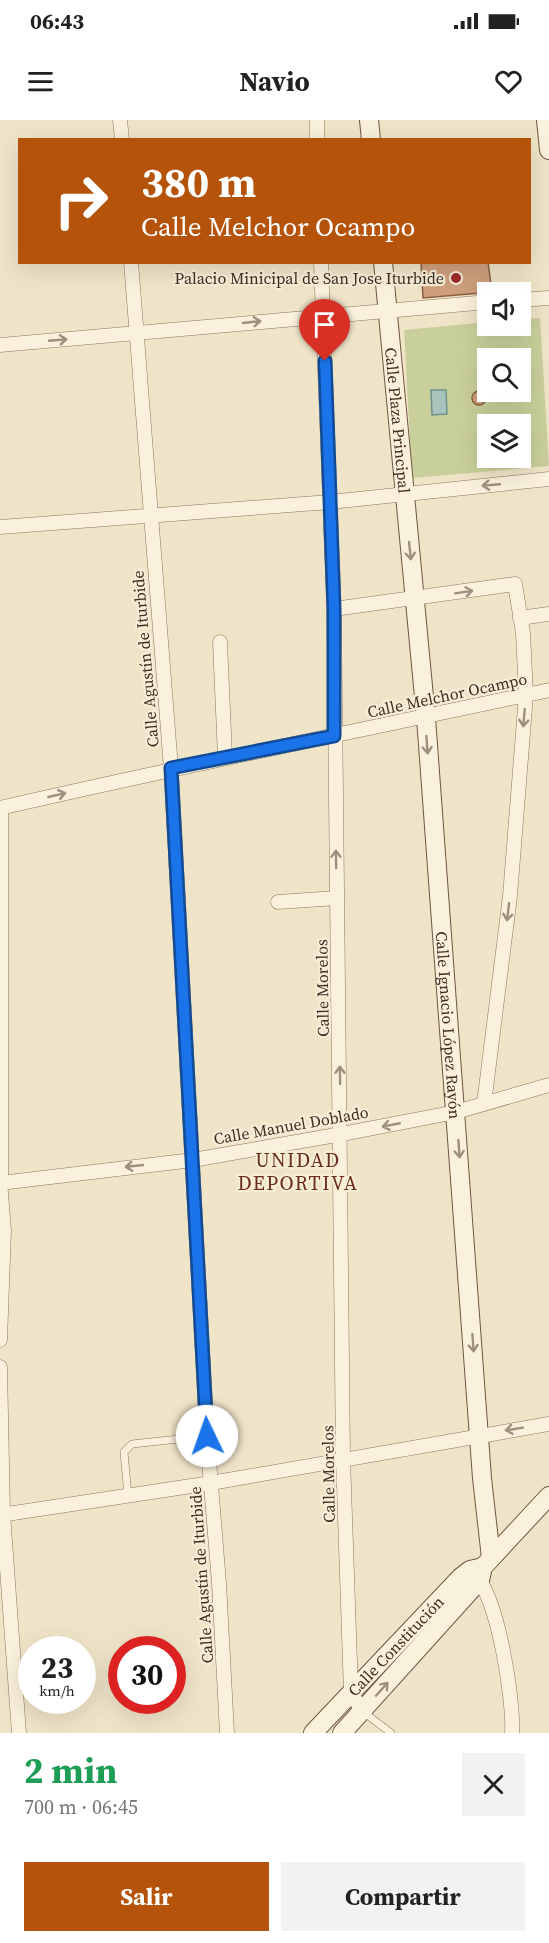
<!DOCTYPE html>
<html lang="es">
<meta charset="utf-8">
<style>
:root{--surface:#fff;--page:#f2f2f2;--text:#222;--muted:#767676;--accent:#b45309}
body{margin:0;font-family:"Source Serif 4",serif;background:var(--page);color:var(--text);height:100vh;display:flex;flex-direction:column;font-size:22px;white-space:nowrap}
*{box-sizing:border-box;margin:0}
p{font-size:20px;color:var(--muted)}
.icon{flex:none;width:33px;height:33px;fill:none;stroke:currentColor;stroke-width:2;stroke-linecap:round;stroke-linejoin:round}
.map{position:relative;height:1613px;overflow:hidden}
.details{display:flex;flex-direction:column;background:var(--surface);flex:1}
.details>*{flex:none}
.top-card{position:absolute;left:18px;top:18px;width:513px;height:126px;border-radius:0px;box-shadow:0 6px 24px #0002;background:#b45309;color:#fff;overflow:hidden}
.controls{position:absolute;left:477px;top:162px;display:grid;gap:12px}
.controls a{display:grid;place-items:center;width:54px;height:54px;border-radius:0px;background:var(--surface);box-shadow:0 6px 24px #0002;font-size:30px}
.speed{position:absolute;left:18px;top:1516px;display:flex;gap:12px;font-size:30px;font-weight:700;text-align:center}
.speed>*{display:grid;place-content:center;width:78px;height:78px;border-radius:50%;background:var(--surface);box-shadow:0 6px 24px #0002;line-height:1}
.speed small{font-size:15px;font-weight:400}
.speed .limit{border:9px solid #d22;background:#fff;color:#111}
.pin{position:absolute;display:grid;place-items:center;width:51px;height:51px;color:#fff;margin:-62px -26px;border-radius:50% 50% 50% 0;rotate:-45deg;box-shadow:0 0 6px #0007}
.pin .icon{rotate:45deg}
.me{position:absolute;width:66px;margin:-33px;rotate:357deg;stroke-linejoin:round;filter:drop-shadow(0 0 4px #0008)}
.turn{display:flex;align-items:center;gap:21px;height:126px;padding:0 24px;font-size:27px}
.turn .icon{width:78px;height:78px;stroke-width:2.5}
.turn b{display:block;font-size:42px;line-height:51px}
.round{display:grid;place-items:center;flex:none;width:63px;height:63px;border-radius:0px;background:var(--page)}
.headline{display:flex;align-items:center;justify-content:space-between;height:102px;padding:0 24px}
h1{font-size:36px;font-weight:700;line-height:45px;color:#1e9e55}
.action{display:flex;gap:12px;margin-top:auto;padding:12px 24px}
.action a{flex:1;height:69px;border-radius:0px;background:var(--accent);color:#fff;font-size:24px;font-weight:700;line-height:69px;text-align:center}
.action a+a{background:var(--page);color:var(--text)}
.status{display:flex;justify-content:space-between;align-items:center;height:42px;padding:0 30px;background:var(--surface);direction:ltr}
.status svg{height:16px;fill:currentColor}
header{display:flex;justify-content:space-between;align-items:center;height:78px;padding:0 24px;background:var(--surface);font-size:27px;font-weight:700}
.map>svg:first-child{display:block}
.green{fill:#c9cf9b;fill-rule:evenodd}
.water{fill:#a9c4bc;stroke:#6f938a;stroke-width:1.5}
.building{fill:#cf9f7d;stroke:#8d5f41;stroke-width:1.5}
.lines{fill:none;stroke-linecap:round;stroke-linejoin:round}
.lane-casing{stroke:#8d765c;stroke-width:8}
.street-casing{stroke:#8d765c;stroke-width:15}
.secondary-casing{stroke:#6f573f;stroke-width:20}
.lane{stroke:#faf1dc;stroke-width:7}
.street{stroke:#faf1dc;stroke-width:14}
.secondary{stroke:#faf1dc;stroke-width:18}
.oneway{stroke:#9c907e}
.route-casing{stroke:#114b97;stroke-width:15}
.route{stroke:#1a73e8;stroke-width:10}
.poi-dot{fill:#9e2a2b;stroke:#f7eed8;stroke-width:2}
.labels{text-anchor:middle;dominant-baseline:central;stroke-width:4.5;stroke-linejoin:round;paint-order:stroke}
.poi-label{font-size:16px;fill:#3d2e20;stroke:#f7eed8;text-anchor:end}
.street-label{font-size:16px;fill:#3d2e20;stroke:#f7eed8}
.quarter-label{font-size:20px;letter-spacing:1.5px;fill:#6b2e1e;stroke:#f7eed8}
</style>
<div class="status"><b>06:43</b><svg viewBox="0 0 49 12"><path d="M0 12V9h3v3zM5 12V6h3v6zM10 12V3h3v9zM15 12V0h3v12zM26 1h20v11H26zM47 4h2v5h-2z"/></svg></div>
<header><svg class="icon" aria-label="menu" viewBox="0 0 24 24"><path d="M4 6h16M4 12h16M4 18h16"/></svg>Navio<svg class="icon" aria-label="heart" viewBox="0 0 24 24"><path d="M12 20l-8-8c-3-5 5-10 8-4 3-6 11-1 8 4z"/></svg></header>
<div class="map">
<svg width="549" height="1613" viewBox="0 0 549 1613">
<rect width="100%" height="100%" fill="#f0e4c8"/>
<!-- green -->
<path class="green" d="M540,198L549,346L412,358L404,210L487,202L488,206H520L521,199ZM488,238H520V272H488ZM488,304H520V338H488Z"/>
<!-- water -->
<path class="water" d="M431,270H446L447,294L432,295Z"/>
<!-- building -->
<path class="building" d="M421,142H488L492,172L423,178Z
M472 278a7 7 0 1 1 14 0a7 7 0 1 1-14 0Z"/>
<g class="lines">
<!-- lane casing -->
<g class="lane-casing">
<path id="lane" d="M128,1376L124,1332L132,1324L207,1316
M362,1591L391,1613"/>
</g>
<!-- street casing -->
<g class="street-casing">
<path id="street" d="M120,0L122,20
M317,0V20
M131,142L171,648L207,1316L219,1463L227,1613
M321,142L334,489L343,1338L351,1572L362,1591
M520,180L549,178
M0,225L488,182
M0,407L330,382L549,359
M334,489L515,464L523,513L526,575L510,776L484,984
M520,498L549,494
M220,522L225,637
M0,688C182,646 366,609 549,570
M278,782L337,778
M0,1061L4,1110L0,1220
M0,1063L193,1040L342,1014L456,992L549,965
M1,1063V688
M0,1247L3,1394L19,1613
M0,1395L211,1363L549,1304
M474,1454C498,1475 514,1581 512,1613"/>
</g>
<!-- secondary casing -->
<g class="secondary-casing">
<g id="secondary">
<path d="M369,0L371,20"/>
<path d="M546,0L549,30"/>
<path id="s1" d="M383,142L426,598L482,1358L491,1438"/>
<path id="s2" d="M313,1613L461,1457L470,1450L483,1447"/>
<path d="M342,1613L480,1460L483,1447L549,1376"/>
</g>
</g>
<!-- lane -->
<use href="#lane" class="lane"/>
<!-- street -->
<use href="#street" class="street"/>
<!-- secondary -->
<use href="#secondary" class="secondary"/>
</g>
<!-- one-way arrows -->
<defs><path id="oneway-shaft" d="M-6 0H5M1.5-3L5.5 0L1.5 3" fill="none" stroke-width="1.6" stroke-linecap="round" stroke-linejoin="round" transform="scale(1.5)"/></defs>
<g class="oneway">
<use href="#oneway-shaft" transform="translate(252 202) rotate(-6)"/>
<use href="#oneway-shaft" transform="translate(58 220) rotate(-5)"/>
<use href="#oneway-shaft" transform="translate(491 365) rotate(175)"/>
<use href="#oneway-shaft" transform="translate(410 431) rotate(84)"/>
<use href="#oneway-shaft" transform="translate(464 472) rotate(-9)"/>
<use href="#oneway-shaft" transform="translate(524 598) rotate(95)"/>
<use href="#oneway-shaft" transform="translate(427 625) rotate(86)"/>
<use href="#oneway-shaft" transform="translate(57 675) rotate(-13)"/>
<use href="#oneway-shaft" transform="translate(336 739) rotate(-91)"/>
<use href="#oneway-shaft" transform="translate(508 792) rotate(97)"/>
<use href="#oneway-shaft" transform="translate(340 955) rotate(-91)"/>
<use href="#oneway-shaft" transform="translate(391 1005) rotate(169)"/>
<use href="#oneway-shaft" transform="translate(459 1029) rotate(86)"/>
<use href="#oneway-shaft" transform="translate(134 1046) rotate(174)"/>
<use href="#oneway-shaft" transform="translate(473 1223) rotate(86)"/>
<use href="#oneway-shaft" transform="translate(514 1309) rotate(171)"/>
<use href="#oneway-shaft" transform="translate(382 1569) rotate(-48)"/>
</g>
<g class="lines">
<!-- route casing -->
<g class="route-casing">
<path id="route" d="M207,1316L171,648L334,616V489L325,241"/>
</g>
<!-- route -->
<use href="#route" class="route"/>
</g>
<!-- markers -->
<circle class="poi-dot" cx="456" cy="158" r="6"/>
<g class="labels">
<!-- poi labels -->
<g class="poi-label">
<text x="444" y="158">Palacio Minicipal de San Jose Iturbide</text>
</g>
<!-- street labels -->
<g class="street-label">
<text stroke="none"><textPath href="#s1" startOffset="159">Calle Plaza Principal</textPath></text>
<text transform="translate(145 539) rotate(-95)">Calle Agustín de Iturbide</text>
<text transform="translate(447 575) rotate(-12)">Calle Melchor Ocampo</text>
<text transform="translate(322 868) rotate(-91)">Calle Morelos</text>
<text stroke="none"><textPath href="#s1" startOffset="766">Calle Ignacio López Rayón</textPath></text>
<text transform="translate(291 1005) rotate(-10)">Calle Manuel Doblado</text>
<text transform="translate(328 1354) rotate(-91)">Calle Morelos</text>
<text transform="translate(201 1455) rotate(-94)">Calle Agustín de Iturbide</text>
<text stroke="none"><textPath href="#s2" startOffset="120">Calle Constitución</textPath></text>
</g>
<!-- quarter labels -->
<g class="quarter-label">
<text x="298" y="1040">UNIDAD<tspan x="298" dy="23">DEPORTIVA</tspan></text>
</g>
</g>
</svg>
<div class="controls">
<a><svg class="icon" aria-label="sound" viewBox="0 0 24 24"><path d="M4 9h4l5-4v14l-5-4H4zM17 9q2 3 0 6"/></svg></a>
<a><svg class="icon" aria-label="search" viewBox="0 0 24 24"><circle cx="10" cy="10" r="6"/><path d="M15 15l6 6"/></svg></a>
<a><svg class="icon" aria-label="layers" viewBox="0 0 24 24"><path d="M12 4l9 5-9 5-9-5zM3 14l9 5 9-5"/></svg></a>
</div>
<div class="speed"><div>23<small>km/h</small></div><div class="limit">30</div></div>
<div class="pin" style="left:325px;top:241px;background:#d93025"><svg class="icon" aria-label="arrive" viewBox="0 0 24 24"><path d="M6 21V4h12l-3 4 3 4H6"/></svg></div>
<svg class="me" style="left:207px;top:1316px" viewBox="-20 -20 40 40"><circle r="19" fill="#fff"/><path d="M0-13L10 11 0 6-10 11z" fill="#1a73e8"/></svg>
<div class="top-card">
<div class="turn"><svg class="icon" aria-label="right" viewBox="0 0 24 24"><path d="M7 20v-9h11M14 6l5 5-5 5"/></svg><div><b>380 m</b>Calle Melchor Ocampo</div></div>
</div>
</div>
<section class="details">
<div class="headline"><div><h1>2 min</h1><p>700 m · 06:45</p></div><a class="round"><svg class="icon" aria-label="close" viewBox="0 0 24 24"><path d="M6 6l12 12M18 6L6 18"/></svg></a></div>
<div class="action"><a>Salir</a><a>Compartir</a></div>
</section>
